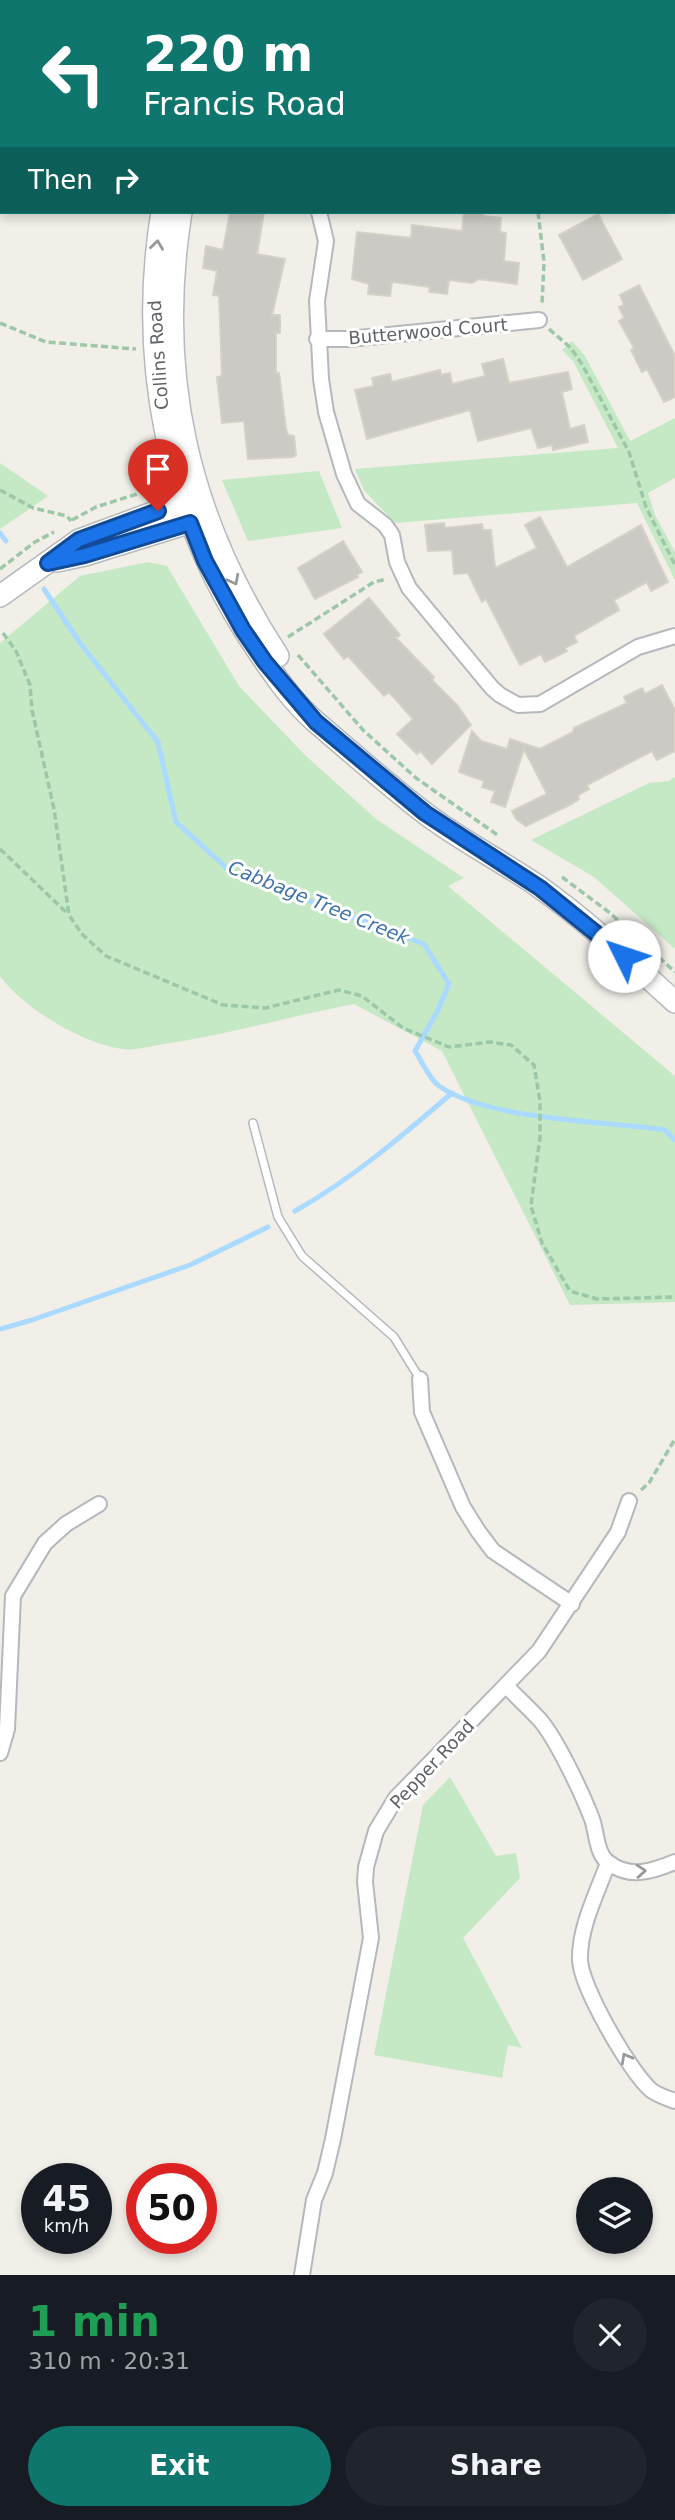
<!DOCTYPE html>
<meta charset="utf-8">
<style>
:root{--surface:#171b24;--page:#20242c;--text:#f1f3f6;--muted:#9ea1a6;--accent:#0f766e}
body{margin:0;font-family:"DejaVu Sans",sans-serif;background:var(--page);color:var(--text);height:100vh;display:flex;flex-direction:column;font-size:26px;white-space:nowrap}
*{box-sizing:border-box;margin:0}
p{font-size:23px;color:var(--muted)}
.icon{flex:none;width:38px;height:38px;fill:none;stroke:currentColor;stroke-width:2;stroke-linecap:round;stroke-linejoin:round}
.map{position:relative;height:2275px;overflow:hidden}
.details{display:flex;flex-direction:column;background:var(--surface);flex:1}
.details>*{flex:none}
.banner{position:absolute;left:0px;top:0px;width:676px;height:214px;box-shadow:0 4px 10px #0003;background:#0f766e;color:#fff;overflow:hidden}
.tools{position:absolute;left:576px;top:2177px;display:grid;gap:14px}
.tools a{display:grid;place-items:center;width:77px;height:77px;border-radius:50%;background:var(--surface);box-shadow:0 4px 10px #0003;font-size:35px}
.speed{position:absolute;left:21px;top:2163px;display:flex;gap:14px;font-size:35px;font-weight:700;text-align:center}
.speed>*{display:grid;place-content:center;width:91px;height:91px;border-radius:50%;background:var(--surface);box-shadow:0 4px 10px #0003;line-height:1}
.speed small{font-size:18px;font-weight:400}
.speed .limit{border:10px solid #d22;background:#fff;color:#111}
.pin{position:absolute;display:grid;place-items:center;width:60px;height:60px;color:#fff;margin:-72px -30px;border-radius:50% 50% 50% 0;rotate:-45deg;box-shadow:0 0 7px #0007}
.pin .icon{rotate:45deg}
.me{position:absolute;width:77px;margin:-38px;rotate:311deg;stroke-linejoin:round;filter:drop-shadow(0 0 5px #0008)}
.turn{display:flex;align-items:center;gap:24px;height:147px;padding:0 28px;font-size:32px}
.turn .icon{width:91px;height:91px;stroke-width:2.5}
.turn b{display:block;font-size:49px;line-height:60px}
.then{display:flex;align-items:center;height:66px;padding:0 28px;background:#0003;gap:14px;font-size:26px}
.round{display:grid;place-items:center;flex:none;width:74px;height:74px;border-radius:37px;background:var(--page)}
.headline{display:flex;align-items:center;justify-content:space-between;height:119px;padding:0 28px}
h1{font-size:42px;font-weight:800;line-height:52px;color:#1e9e55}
.action{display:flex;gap:14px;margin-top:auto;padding:14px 28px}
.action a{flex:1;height:80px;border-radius:42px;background:var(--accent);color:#fff;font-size:28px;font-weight:800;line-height:80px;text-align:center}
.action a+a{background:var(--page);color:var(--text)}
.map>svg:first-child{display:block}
.green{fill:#c5e8c5}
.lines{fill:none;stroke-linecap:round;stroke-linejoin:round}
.stream{stroke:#aadaff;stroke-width:5}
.building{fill:#cccac5;stroke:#d6d1c6;stroke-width:2}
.lane-casing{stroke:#b5b8bc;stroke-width:10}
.street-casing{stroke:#b5b8bc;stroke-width:18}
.secondary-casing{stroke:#b6babf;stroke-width:24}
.path{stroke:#9cc7a9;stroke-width:3.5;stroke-dasharray:7 3.5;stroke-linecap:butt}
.lane{stroke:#fff;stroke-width:7}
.street{stroke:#fff;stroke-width:14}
.secondary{stroke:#fff;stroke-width:21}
.oneway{stroke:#979a9d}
.route-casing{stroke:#114b97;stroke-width:18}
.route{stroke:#1a73e8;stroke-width:12}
.labels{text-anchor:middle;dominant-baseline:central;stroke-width:6;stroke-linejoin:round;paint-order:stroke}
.street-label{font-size:18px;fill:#5f6368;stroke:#fff}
.water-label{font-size:19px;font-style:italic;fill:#4174aa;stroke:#fff}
</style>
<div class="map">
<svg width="675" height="2275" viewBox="0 0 675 2275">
<rect width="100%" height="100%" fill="#f1efe8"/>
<!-- green -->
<path class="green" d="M572,341L585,356L630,441L675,418V478L648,493L655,515L675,552V580L637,503L395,523L364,490L355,469L618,448L573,361L562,350Z
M0,463L48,496L0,529Z
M319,471L342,528L248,541L222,480Z
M148,562L167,566L239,686L306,756L376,819L464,878L448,886L675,1076V1302L570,1305L442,1051L354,1004C290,1016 228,1035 164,1044C151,1046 135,1051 122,1049C82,1043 24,1009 0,976V643L80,576Z
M675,777V949L594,877L531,840L649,783L669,781Z
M450,1777L496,1856L516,1853L520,1878L463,1938L522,2048L508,2045L502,2078L374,2055L423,1805Z"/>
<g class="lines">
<!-- stream -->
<path class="stream" d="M0,533L6,541
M44,589L80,643L158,742L176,822L230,871L424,944L449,984L437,1012L415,1051C422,1061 429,1079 439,1086C487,1120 604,1121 665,1130L675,1140
M295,1211C352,1179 402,1136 452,1093
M0,1329L32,1320L190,1265L268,1227"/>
</g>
<!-- building -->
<path class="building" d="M230,212H264L257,254L285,259L272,315H280V333H276V373H279L286,429L288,435L294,436L296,455L293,457L248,459L244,421L222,423L217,377L222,376L219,296L213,295L217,271L203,268L206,246L223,250Z
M464,212H483V216L501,218L500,232L506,233L504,261L519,263L517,284L479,279L472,283L449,280L447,294L429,292L430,287L392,282L390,296L368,294L369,284L352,279L357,232L411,238L412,225L462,231Z
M598,214L622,259L583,280L559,235Z
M639,285L675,356V397L664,402L647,369L642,372L631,350L634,348L619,321L624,318L619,307L624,305L620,295Z
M503,359L509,383L568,372L572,389L562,392L570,429L584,425L588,442L553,450L552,445L538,448L531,428L478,441L470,410L367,439L355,390L374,386L372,378L390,374L392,382L440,370L441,375L450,373L452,384L485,376L482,364Z
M540,517L567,567L641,525L668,582L651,591L647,582L614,600L619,610L574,636L577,642L565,648L567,651L545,662L541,654L520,665L486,599L482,602L468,573L454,574L452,550L428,551L425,525L444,523L445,528L482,524L483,530H491L495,568L537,548L525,525Z
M343,541L362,572L357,575L358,577L315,599L298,568Z
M369,598L400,635L396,638L434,677L432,680L457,705L471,725L432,764L420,751L417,754L397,734L413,719L389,692L384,696L348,656L344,659L324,634Z
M662,685L675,710V751L657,760L652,751L587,785L589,789L578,795L579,799L572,804L526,826L516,819L512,811L547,794L524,749L505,807L491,802L495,791L482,787L484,781L459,772L472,731L481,741L507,749L510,739L540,749L573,732L574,728L627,703L624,697L642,688L645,694Z"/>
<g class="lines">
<!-- lane casing -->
<g class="lane-casing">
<path id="lane" d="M253,1123L278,1217L302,1256L394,1337L420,1379"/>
</g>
<!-- street casing -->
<g class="street-casing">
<path id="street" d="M43,2V0
M81,2V0
M363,2L364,0
M0,50L2,49
M319,212L326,241L317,301L321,379L326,412L344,474L358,504L385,525L392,535L397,562L409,588L492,688L500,695L518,705L540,704L638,647L675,636
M317,339H349L539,320
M420,1379L422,1412L463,1507L478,1531L493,1551L572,1604
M506,1686C517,1697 529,1708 540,1720C557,1740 582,1793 592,1819C597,1833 596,1854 609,1863C630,1879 653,1871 675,1862
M0,1753L7,1729L13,1596L45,1543L66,1524L99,1504
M608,1863C597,1893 579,1928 580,1960C581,1987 630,2072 651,2090C657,2095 667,2098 675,2101
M302,2275L314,2200L325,2173L333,2139L371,1938L365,1882L366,1867L376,1831L396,1798L539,1651L618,1532L629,1501"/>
</g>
<!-- secondary casing -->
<g class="secondary-casing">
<path id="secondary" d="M216,2V0
M233,2V0
M162,212C137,363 169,518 254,645C272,672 292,702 317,723C352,753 386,783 422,811C458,839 500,860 538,886C587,921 631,962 675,1002
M181,212C155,375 188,518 278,656
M57,561L85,555L201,519
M0,596L79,540L196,497"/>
</g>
<!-- path -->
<path class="path" d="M614,0L616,2
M674,92L675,95
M538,212L544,262L542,305
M0,323L46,342L136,349
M549,329L571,348L583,366L629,452L646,507L675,565
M0,490L33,508L67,516L71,521
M72,520L96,507L137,494L148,483
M0,569L35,542L54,532
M3,633L16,651L30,685L32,710L54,809L69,915L82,934L106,956L223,1005L265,1008L339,990L362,996L403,1028L449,1047L490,1042L511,1045L534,1065L540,1101V1137L531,1206L542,1243L570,1291L597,1299L675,1297
M288,637L374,582L387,579
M298,655L363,730L416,778L499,836
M0,849L68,914
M562,877L610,913L675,972
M641,1490L649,1483L675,1439"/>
<!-- lane -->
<use href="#lane" class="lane"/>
<!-- street -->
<use href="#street" class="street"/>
<!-- secondary -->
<use href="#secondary" class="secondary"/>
</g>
<!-- one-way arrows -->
<defs><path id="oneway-chevron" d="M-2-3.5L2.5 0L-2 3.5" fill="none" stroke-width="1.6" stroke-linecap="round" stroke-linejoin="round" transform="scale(1.75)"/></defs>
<g class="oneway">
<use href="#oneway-chevron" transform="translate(157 245) rotate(-83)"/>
<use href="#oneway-chevron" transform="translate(234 580) rotate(63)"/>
<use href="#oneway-chevron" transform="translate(641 1871) rotate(-4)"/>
<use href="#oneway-chevron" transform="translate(626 2058) rotate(-119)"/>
</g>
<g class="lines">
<!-- route casing -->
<g class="route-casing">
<path id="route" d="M158,511L79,540L48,563L85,555L190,523L205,561L243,630L265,662L316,722L425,813L540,888L624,956"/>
</g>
<!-- route -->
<use href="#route" class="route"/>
</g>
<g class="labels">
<!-- street labels -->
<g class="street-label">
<text transform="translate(428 331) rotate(-5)">Butterwood Court</text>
<text transform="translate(158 355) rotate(-94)">Collins Road</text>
<text transform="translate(432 1764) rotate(-47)">Pepper Road</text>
</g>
<!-- water labels -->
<g class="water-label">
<text transform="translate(319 902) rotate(22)">Cabbage Tree Creek</text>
</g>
</g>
</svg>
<div class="tools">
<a><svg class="icon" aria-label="layers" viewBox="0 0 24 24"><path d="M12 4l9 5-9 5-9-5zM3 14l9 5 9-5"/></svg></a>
</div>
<div class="speed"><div>45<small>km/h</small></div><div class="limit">50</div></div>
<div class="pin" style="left:158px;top:511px;background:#d93025"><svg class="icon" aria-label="arrive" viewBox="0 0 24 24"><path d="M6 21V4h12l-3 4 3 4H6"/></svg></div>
<svg class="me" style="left:624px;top:956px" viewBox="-20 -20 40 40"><circle r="19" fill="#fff"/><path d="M0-13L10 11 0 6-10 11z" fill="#1a73e8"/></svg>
<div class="banner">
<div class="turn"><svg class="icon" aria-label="left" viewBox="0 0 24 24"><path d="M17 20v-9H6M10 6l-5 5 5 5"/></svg><div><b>220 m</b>Francis Road</div></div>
<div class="then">Then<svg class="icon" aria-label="right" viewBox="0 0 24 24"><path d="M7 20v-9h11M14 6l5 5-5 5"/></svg></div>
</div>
</div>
<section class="details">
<div class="headline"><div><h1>1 min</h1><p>310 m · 20:31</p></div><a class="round"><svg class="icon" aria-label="close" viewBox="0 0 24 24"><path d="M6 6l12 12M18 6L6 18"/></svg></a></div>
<div class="action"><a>Exit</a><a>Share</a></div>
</section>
